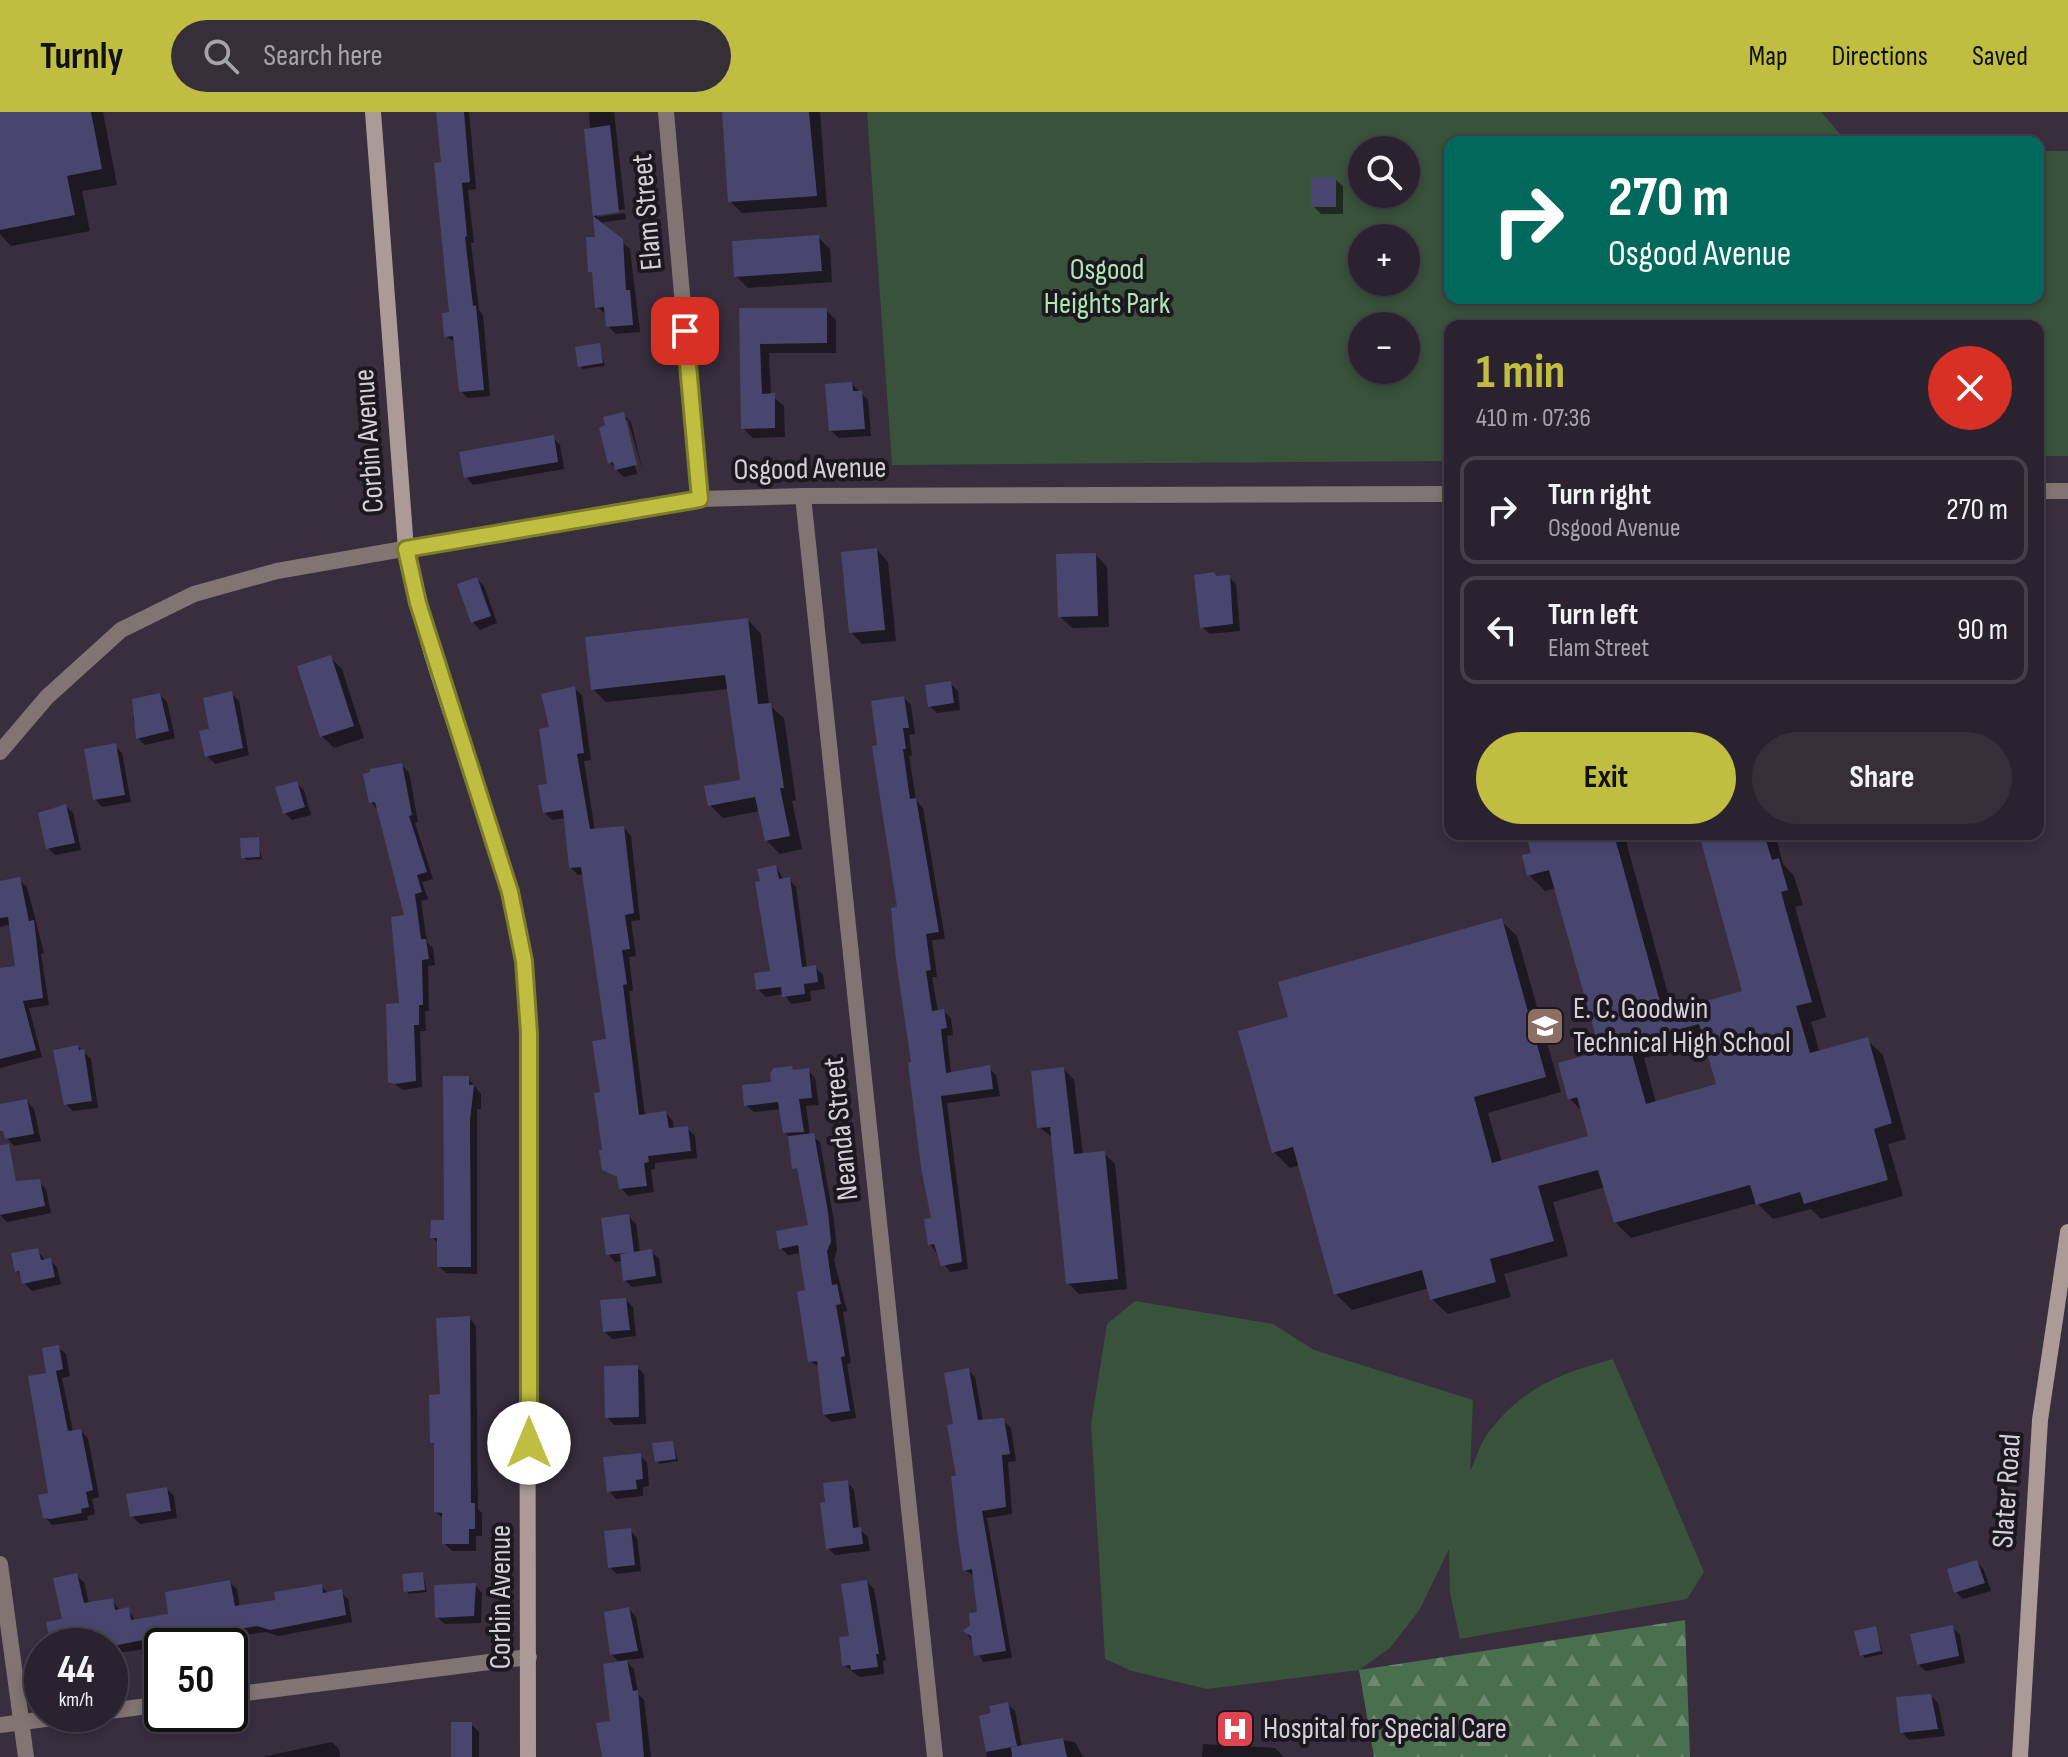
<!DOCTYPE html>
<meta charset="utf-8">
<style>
:root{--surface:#2a222e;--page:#362f3a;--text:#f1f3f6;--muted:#a5a4aa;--line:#463f4a;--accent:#bfbe41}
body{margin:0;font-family:"Sofia Sans Condensed",sans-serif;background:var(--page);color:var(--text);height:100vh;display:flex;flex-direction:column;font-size:30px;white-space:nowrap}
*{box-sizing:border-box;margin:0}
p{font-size:26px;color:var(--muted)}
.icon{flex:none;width:44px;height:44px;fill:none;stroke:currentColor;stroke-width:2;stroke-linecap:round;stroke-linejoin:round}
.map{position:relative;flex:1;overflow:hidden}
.sheet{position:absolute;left:1444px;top:208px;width:600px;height:520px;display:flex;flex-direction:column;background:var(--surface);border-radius:16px;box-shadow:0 4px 12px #0003,0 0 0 2px var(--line)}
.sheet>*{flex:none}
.guide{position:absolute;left:1444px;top:24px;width:600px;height:168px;border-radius:16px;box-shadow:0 4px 12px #0003,0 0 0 2px var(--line);background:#00695c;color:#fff;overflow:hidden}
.fabs{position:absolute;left:1348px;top:24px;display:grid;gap:16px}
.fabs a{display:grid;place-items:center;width:72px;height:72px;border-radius:50%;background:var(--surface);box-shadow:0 4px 12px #0003,0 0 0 2px var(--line);font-size:40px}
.speed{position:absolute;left:24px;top:1516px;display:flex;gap:16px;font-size:40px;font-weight:700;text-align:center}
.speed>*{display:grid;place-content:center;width:104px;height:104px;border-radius:50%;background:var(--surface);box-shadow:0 4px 12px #0003,0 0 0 2px var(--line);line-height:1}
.speed small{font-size:20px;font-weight:400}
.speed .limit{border:4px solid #111;border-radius:12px;background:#fff;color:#111}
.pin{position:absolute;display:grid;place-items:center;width:68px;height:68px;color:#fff;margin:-34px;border-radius:16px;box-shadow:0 4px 12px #0006}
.me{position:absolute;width:88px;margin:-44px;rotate:0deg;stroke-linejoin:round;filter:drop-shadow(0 0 6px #0008)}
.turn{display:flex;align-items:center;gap:28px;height:168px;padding:0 32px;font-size:36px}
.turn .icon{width:104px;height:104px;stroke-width:2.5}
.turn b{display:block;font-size:56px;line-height:68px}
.round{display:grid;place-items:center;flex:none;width:84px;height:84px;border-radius:42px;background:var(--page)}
.summary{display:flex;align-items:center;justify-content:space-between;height:136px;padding:0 32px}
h1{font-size:48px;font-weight:700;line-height:60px;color:var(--accent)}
.button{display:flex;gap:16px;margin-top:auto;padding:16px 32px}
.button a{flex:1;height:92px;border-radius:48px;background:var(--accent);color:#111;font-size:32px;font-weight:700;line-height:92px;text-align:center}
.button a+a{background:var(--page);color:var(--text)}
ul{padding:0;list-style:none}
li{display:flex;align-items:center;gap:24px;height:108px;margin:0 16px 12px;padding:0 16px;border:4px solid var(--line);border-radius:16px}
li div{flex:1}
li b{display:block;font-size:30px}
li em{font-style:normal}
header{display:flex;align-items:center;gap:48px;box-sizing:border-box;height:112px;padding:0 40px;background:var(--accent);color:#111}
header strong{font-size:38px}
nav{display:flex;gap:44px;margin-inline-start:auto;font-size:28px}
.search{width:560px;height:72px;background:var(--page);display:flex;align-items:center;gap:20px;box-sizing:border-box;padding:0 28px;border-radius:44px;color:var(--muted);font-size:30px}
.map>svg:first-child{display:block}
.forest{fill:url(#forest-firs)}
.green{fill:#38523b;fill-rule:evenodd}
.shadow{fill:#0007;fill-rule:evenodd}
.building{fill:#48466e;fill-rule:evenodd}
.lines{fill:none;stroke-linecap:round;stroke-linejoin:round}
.minor{stroke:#807572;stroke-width:16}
.tertiary{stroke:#807572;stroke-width:16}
.secondary{stroke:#ab9a96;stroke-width:16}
.route-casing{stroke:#7c7c2a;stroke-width:20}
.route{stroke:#bfbe41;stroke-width:14}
.labels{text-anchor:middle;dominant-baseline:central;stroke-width:8;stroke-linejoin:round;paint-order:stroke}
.street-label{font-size:30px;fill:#d5cfd9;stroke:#1d181f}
.park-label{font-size:30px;fill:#ace8b2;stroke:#1d181f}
.poi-label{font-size:30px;fill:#d5cfd9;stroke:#1d181f;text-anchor:start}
</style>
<header>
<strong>Turnly</strong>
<div class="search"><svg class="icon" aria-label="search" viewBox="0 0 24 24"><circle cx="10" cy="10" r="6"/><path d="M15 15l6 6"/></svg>Search here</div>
<nav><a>Map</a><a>Directions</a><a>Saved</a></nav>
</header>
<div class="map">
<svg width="2068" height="1645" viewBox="0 0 2068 1645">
<defs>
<pattern id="forest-firs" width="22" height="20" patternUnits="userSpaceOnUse" patternTransform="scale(2)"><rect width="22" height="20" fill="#4a6f4e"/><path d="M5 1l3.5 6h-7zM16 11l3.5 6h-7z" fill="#6c896f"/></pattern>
</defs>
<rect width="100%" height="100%" fill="#382e3e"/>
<!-- forest -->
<path class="forest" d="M1685,1508L1690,1645H1374L1359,1558Z"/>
<!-- green -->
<path class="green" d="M867,0H1821L1847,30H1450V186H2038V39H2068V344H2038V214H1450V349L892,353ZM1362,38H1406V82H1362ZM1362,126H1406V170H1362ZM1362,214H1406V258H1362Z
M1135,1189L1273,1212L1314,1238L1473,1288L1470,1359C1476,1348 1479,1334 1486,1324C1521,1276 1558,1262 1613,1247L1704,1460L1687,1487L1460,1527L1450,1481L1449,1437L1420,1497L1390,1536L1359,1558L1207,1577L1132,1559L1105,1547L1091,1312L1107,1212Z"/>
<!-- shadow -->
<path class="shadow" d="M0,0H103L117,73L82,79L90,119L11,134L0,122Z
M440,0H469L476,77L468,78L474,131H471L479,198L483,203L490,284L468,286L461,279L456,231L446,224L451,202Z
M589,0H614L625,97L597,101V105L625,101L626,107L599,111L630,137L640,220L616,222L608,214L607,203L597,195L594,163L590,159L597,127L590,74H594Z
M725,0H820L827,95L742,101L730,89Z
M1335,67L1343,74V102H1321L1313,94Z
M818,125L830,137L832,170L748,176L736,164Z
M742,198H826L836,208V241H769L771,283L784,294L785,325L753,326L743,316Z
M1888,212L1890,214H1797Z
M599,233L605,254L583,257L580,254Z
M852,272L868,288L871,324L839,326L831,319Z
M623,302L631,310L643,360L628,308H624L637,362L624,365L610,351Z
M553,326L560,333L564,357L473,373L466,365Z
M877,438L888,450L896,529L862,532L851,520Z
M1096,443L1107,455L1109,515L1072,516L1060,504Z
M1229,465L1236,472L1240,519L1210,522L1202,515Z
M477,467L484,474L497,511L480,518L473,510Z
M748,508L761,522L769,593L784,606L796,688L792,689L802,737L780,742L766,728L760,699L723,706L710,693L743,669L729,577L606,590L593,577Z
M330,545L342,557L364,626L334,636L322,624Z
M950,571L958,579L960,598L937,601L930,594Z
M574,576L582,583L591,648L584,649L595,719L624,716L631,724L640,808L631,809L636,844L629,845L633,879H629L645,1004L666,1001L673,1009L674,1018L687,1016L695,1024L697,1046L655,1051V1057L651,1058L654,1080L628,1084L621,1076L620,1068L604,1057L596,982H603L608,929L584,762L578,763L571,756L566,706L552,708L545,701L551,617Z
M231,581L239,589L249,643L215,652L207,644L211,618Z
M160,583L167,590L175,626L145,633L138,626L133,606Z
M904,586L911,593L915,622L909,623L912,644H909L916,688L923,696L945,827L932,828L937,865H932L938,900L943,899L951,906L953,923L947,924L951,962L989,956L996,963L1000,984L947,991L968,1157L950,1160L930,1132L933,1107L880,635Z
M115,634L122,641L131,690L102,695L95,687Z
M401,653L409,660L418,710L415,711L433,767L422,770L428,787L421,789L427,830L433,836L435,853L428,854L429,899H425L426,919H420L422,975L403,978L390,969L402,893L406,805L378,698L371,690Z
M296,671L304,678L311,703L292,708L285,701Z
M66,694L73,701L81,738L55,743L48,736Z
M1528,722H1624L1673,900L1745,880L1701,722H1775L1783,752L1794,764L1803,793L1795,795L1826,905L1811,910L1820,941L1867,928L1883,943L1906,1027L1888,1032L1903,1084L1821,1107L1811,1097L1773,1107L1757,1091L1631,1126L1615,1110L1605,1075L1553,1090L1568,1144L1504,1162L1511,1185L1448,1202L1432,1187L1429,1176L1352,1198L1336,1182L1300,1053L1290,1056L1274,1040L1291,906L1501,809L1517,824L1561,980L1488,1001L1502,1050L1590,1025L1583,1000L1570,987L1603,941L1556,776L1545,779L1529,763L1534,742ZM1706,929L1718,974L1656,991L1644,946Z
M258,727L262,747L247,748L243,745Z
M776,755L784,768L789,767L796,775L807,856L815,855L823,863L825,877L810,879L811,889L791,892L784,882L766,885L758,877L772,861Z
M19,768L27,775L44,841L41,842L49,893L29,896L42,945L0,956V858L17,855L11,812L0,815V770Z
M78,935L91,947L98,996L73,999L66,992Z
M1064,957L1074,968L1083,1043L1104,1041L1115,1052L1127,1177L1079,1182L1068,1171L1053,1026L1039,1015Z
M808,958L815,966L819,993L806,994L810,1023L820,1030L834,1109L837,1138L834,1148L847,1199L843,1200L851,1251L847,1252L856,1306L832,1310L824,1303L820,1256L810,1249L807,1180L801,1141L788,1143L781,1136L810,1115L791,1026L784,1020L781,997L754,1000L746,993L773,972Z
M468,966L481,982V997H477V1162L446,1161L439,1154V1132L432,1125L446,1110Z
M27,989L34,997L41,1029L14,1034L7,1026Z
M39,1070L46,1077L51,1101L7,1110L0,1103V1082Z
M628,1104L636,1112L640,1141L652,1140L659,1147L662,1171L632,1175L625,1168L622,1149L615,1150L608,1142Z
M37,1138L46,1149L50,1148L57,1155L61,1172L32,1179L24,1171L17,1159Z
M626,1188L633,1195L636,1224L612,1227L604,1219Z
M469,1206L476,1214L478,1397L482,1401V1424H476V1439H452L444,1431V1408L436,1400V1334L432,1330L442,1284Z
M58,1235L66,1242L70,1264L62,1266L73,1320L81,1319L88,1326L99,1385L92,1387L95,1402L87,1404L88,1408L52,1413L45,1405L50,1383L49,1262Z
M637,1255L644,1262L646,1312L614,1313L607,1305Z
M968,1258L975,1265L983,1310L1003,1309L1011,1316L1016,1349L1008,1350L1012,1402L987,1406L1012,1546L983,1550L966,1519L980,1502L975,1464L964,1458L955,1314Z
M673,1331L678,1349L660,1352L656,1349Z
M640,1343L647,1351L649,1374L643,1375V1384L616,1387L609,1379Z
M847,1370L854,1378L859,1417L868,1425L870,1439L835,1443L828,1436Z
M167,1377L174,1384L177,1406L140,1412L132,1404Z
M630,1418L637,1426L641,1459L617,1462L610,1455Z
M1977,1450L1984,1458L1991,1479L1963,1487L1956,1480Z
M423,1462L427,1480L409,1482L406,1479Z
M76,1463L84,1470L89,1492L112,1488L120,1499L128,1498L136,1509L171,1504L229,1470L237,1477L240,1496L277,1490L321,1474L329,1482L341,1480L348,1487L352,1510L278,1524L266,1520L110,1542V1534H53L65,1508Z
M867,1470L874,1477L886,1548L883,1549L884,1562L860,1565L844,1553Z
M475,1473L482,1481L481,1511L445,1512L437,1505Z
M629,1497L636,1505L644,1546L625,1548L634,1557L638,1582L644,1588L651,1645H604L620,1551L611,1542Z
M1952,1515L1960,1523L1965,1551L1926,1559L1918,1552Z
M1875,1516L1883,1542L1865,1546L1862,1543Z
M1931,1584L1938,1591L1945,1624L1909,1628L1902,1620Z
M1007,1592L1015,1599L1022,1635L1062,1628L1075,1630L1083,1645H987L981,1605L993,1603Z
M471,1612L479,1620V1645H453Z
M332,1630L339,1637L340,1645H262Z
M1203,1632L1275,1636L1284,1645H1202Z"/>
<!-- building -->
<path class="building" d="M0,0H91L102,57L67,64L75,103L0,118Z
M436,0H464L470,70L462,71L467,124L465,125L473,194L476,193L484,278L459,280L453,224L444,225L442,201L449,200L434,51L441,50Z
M722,0H809L817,84L728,90Z
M610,13L619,100L593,104L623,127L626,178H630L633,213L606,215L604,195L595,196L592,160H588L586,125H595L584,17Z
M1311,65H1336V95H1311Z
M819,123L822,159L734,165L732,129Z
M739,196H827V231L760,232L762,282L775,281V316L741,317Z
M600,231L603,251L578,255L575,235Z
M852,270L853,279H862L865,317L829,319L825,272Z
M624,300L637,353L615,358L613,350L608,352L599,316L605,313L603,305Z
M554,323L558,350L464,366L459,340Z
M877,436L885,518L849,521L841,440Z
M1096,441L1098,504L1058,505L1056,442Z
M1214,460L1216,464L1230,463L1233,512L1200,516L1194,463Z
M477,465L491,504L471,511L457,472Z
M748,506L758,592L771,591L784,676H780L790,724L765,729L755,685L708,694L704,674L740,668L725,563L591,578L585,525Z
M331,543L354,614L320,625L297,554Z
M951,569L954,591L928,595L925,573Z
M575,574L584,641L577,642L590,717L624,714L634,801L625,803L630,837L622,838L627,872L623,873L639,1003L666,999L669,1016L688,1014L691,1039L648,1044L649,1050L644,1051L647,1074L619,1077L617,1065L602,1058L599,1038H602L594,981L600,980L592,929L606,927L581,755L569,756L563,698L543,701L538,673L547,672L539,617L549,615L541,582Z
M232,579L243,636L205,645L199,619L209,617L203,586Z
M160,581L169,619L136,627L132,587Z
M904,584L909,616H903L906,637H903L910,687L916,686L939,820L926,822L931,858L926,859L932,899L944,897L947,916L941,917L946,961L990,953L993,977L941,984L962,1150L941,1154L934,1132L928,1133L924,1107L931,1106L921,1056L908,951L911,950L896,848L891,796L897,795L872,634L877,633L871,589Z
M116,631L125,683L93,688L84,637Z
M402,651L412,703L409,704L427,760L417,763L422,780L415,782L421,827H426L429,847L422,848L423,893H419V913H414L416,969L394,972L388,970L386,892L399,891L391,805L404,803L375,690L369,691L363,662L370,660V657Z
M297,669L305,695L283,702L275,675Z
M66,692L75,731L46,737L38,701Z
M1526,722H1614L1663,901L1742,879L1699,722H1764L1772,748L1779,746L1788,778L1781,780L1812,890L1796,894L1810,941L1868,925L1892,1011L1874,1017L1888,1068L1804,1092L1800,1080L1756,1093L1750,1073L1614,1111L1598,1058L1538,1074L1554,1129L1490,1147L1496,1170L1430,1188L1422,1158L1334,1183L1293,1035L1272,1041L1238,919L1288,905L1278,870L1502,806L1546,965L1474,985L1492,1051L1588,1024L1577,985L1568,988L1558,951L1600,939L1549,758L1527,764L1522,743L1531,741ZM1699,912L1716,972L1646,992L1629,931Z
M259,725L260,745L241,746L240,726Z
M776,753L779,767L790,765L802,855L816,853L818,870L804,872L805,882L782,885L781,875L756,878L754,861L770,859L755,770L760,769L757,757Z
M20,765L29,809L34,808L43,886L23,889L36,938L0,947V856L15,854L8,805L0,806V769Z
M78,933L79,938L84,937L92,989L64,993L53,938Z
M792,954L793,958L809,956L812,986L799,987L804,1020L783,1021L778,990L744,994L742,973L771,970L770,961L774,956Z
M1064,955L1074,1042L1105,1039L1118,1167L1066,1172L1050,1015L1037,1016L1031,959Z
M443,964H469V973H474L470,1008L471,1155H437V1126H430L431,1108H444Z
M27,987L34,1022L5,1027L3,1019H0V992Z
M814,1021L828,1100L831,1130L827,1139L832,1173L837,1172L841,1192L836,1193L845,1244L841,1245L850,1299L823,1303L817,1249L808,1250L797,1180L805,1178L798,1133L779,1137L776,1119L808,1113L797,1056L792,1057L788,1024Z
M9,1032L16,1069L40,1067L45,1094L0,1103V1033Z
M629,1102L634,1140L606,1143L601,1106Z
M38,1136L41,1148L51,1146L55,1165L22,1172L19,1159L15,1160L11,1141Z
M652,1137L656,1164L623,1169L620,1142Z
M626,1186L630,1218L603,1220L600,1188Z
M470,1204L471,1391H475V1417H469V1432H442V1401L434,1400V1331H430L429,1283L440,1282L436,1206Z
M59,1233L63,1257L56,1259L68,1319L81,1317L93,1378L86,1380L89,1395L81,1397L82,1401L51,1407L43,1406L38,1383L48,1381L28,1264L46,1261L42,1236Z
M638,1253L639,1305L605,1306L604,1254Z
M969,1256L978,1308L1004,1306L1010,1342L1002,1343L1006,1395L982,1399L1006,1539L974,1544L971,1524L963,1519L970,1513L969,1501L977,1500L972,1457L963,1459L958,1426L951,1364H956L947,1313L953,1312L944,1261Z
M673,1329L676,1347L655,1350L652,1331Z
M641,1341L643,1367L636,1368L637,1377L607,1380L603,1345Z
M848,1368L853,1416L861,1415L863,1432L826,1437L820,1391L825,1390L823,1371Z
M167,1375L171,1399L130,1405L126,1382Z
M631,1416L635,1453L608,1456L604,1419Z
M1977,1448L1985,1471L1954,1481L1947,1457Z
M423,1460L425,1478L404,1480L402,1462Z
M77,1461L84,1491L113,1486L115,1498L129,1495L131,1508L168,1502L165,1480L230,1468L235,1494L275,1488L274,1480L322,1472L323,1481L342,1477L346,1503L270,1518L257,1514L154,1530L153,1526L113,1534H51L46,1510L62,1507L53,1466Z
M867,1468L879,1542H876L878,1555L851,1558L850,1553L842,1554L839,1525L849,1524L841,1472Z
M476,1471L474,1504L435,1506L434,1473Z
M629,1495L638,1539L610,1543L604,1500Z
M1953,1513L1959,1544L1917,1553L1910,1522Z
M1876,1514L1881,1539L1860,1544L1854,1519Z
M627,1548L633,1579L638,1578L644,1645H602L596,1611L610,1609L603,1552Z
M1931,1582L1938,1617L1900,1621L1896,1585Z
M1008,1590L1017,1634L986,1640L979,1604L991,1601L989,1594Z
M451,1610H472V1645H451Z
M1063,1626L1067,1645H1012L1011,1635Z"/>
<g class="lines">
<!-- minor -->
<path class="minor" d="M666,0L700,387
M803,384L935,1645
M0,1452L26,1645
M230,1583L529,1545
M110,1599L162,1592
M0,1613L83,1602"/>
<!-- tertiary -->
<path class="tertiary" d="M2038,379H2068
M0,640L47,585L121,518L194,482L277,459L650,394L700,387L803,384L1450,382"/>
<!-- secondary -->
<path class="secondary" d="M373,0L406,437C433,590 512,728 527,883L528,1645
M2020,1645L2040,1308L2068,1120"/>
</g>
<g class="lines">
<!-- route casing -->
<g class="route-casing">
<path id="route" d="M529,1331V921L524,849L510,780L418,491L406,437L700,387L685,219"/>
</g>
<!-- route -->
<use href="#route" class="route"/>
</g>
<!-- icons -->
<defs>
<g id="school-square" transform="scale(2)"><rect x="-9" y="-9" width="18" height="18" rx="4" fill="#8d6e63" stroke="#1d181f"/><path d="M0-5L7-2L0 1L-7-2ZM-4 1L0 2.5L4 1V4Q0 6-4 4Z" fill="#fff"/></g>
<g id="hospital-square" transform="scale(2)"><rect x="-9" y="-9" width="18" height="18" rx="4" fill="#e0444e" stroke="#1d181f"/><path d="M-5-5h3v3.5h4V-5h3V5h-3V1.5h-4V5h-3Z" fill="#fff"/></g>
</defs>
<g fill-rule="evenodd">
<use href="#school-square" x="1545" y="914"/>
<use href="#hospital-square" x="1235" y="1617"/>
</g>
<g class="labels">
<!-- street labels -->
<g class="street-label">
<text transform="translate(647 100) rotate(-95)">Elam Street</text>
<text transform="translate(369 329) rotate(-94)">Corbin Avenue</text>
<text transform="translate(810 357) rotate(-1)">Osgood Avenue</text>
<text transform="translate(841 1017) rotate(-96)">Neanda Street</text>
<text transform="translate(2007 1379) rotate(-86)">Slater Road</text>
<text transform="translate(501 1485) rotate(-90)">Corbin Avenue</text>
</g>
<!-- park labels -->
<g class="park-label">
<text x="1107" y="158">Osgood<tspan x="1107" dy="34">Heights Park</tspan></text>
</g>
<!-- poi labels -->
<g class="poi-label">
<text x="1573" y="897">E. C. Goodwin<tspan x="1573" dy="34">Technical High School</tspan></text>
<text x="1263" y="1617">Hospital for Special Care</text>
</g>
</g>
</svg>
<div class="fabs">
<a><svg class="icon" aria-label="search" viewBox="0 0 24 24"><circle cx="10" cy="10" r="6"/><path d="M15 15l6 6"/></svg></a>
<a>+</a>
<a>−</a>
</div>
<div class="speed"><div>44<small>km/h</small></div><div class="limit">50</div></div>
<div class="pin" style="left:685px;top:219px;background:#d93025"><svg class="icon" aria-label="arrive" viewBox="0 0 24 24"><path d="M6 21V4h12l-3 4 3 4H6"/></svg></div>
<svg class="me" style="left:529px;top:1331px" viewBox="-20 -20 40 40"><circle r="19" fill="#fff"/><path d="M0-13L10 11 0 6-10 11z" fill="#bfbe41"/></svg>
<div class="guide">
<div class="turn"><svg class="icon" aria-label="right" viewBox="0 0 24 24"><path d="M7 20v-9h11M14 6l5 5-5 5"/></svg><div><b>270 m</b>Osgood Avenue</div></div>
</div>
<section class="sheet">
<div class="summary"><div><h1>1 min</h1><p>410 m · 07:36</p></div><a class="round" style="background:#d93025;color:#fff"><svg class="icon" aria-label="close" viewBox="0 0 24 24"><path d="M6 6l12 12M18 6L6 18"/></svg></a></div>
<ul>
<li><svg class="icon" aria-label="right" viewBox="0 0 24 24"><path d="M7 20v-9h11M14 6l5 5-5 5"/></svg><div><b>Turn right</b><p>Osgood Avenue</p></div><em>270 m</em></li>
<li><svg class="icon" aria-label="left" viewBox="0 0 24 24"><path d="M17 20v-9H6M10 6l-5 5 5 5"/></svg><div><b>Turn left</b><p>Elam Street</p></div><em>90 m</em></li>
</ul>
<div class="button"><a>Exit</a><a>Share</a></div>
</section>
</div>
